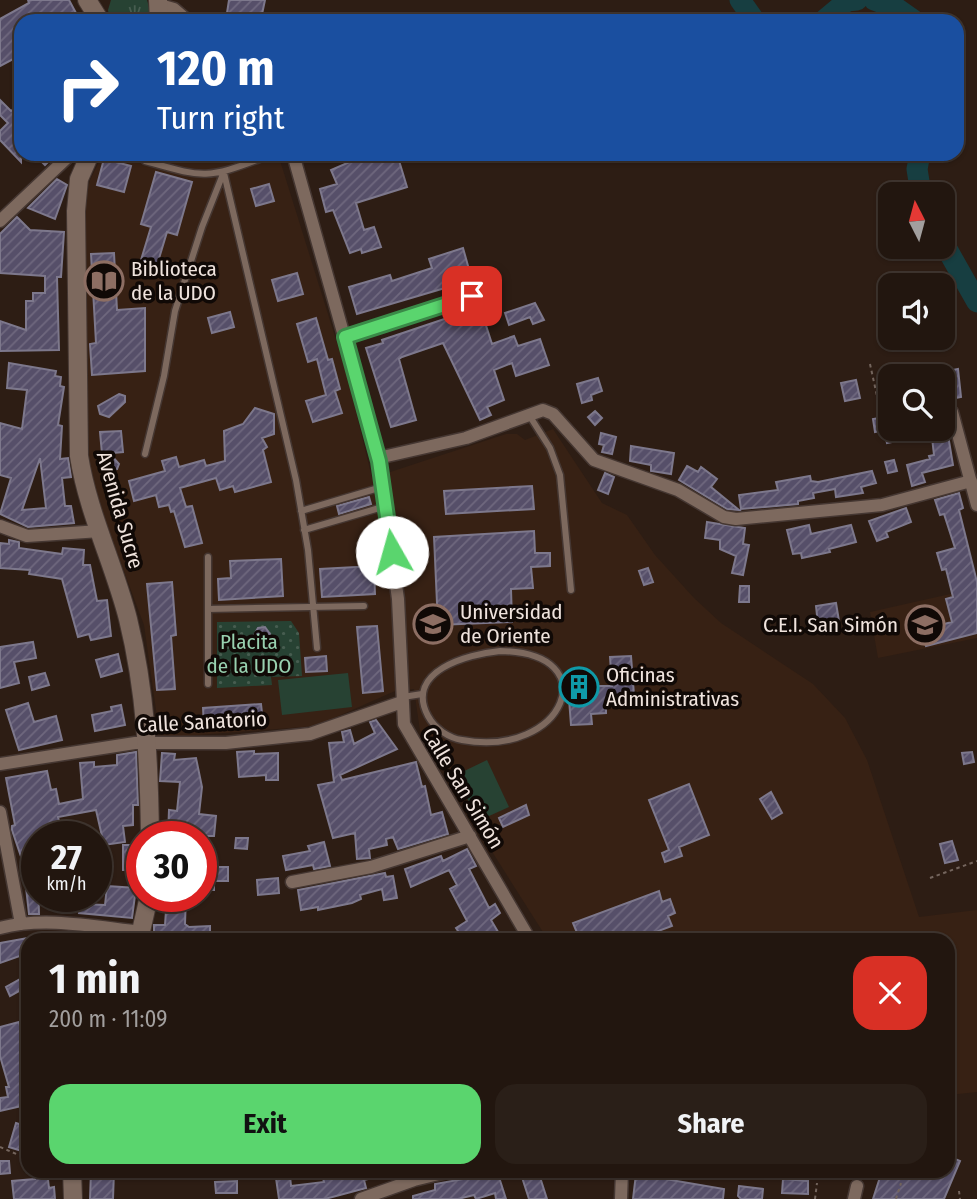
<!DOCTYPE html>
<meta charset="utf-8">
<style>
:root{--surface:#22160f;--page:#2a1f18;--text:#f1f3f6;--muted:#a29f9e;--line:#3f352f;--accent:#5ad56e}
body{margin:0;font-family:"Fira Sans Condensed",sans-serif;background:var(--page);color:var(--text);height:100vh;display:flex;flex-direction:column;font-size:26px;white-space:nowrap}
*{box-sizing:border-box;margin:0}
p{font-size:23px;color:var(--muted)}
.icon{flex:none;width:38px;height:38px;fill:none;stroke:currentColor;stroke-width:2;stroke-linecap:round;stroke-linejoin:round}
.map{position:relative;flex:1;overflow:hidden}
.sheet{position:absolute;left:21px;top:933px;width:934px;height:245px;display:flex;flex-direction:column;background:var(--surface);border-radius:21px;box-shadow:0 2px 5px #0004,0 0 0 2px var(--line)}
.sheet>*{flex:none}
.hud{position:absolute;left:14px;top:14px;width:950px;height:147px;border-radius:21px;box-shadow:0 2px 5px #0004,0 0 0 2px var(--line);background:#1a4fa0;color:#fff;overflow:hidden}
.needle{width:46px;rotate:354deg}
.tools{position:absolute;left:878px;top:182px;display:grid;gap:14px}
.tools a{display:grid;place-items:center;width:77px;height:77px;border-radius:14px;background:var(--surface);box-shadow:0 2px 5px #0004,0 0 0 2px var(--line);font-size:35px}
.speed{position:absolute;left:21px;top:821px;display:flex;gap:14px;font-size:35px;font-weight:700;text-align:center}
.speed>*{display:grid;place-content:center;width:91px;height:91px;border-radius:50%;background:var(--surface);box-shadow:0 2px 5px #0004,0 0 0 2px var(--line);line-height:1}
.speed small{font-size:18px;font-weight:400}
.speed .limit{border:10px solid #d22;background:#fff;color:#111}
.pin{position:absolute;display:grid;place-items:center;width:60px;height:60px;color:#fff;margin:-30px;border-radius:14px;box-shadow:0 4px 10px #0006}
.me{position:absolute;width:77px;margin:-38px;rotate:353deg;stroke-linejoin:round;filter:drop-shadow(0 0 5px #0008)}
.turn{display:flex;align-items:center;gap:24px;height:147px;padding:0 28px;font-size:32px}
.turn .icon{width:91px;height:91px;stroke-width:2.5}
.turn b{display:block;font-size:49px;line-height:60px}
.round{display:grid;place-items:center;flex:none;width:74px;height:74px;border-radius:21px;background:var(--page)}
.headline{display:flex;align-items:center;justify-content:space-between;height:119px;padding:0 28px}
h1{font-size:42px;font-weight:700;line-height:52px}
.action{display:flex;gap:14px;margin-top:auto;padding:14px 28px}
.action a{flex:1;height:80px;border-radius:21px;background:var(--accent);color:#111;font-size:28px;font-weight:700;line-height:80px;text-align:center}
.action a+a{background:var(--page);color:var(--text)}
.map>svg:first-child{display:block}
.built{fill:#372114}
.grass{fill:url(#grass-tufts)}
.park{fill:url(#park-dots)}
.pitch{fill:#274233}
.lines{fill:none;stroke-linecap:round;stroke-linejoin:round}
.river{stroke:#173e41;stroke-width:21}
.building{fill:url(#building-hatch);stroke:#7d788c;stroke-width:2;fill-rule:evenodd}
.lane-casing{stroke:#453732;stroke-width:9}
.street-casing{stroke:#453732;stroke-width:15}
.secondary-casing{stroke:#453732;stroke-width:20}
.path{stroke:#74655d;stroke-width:2;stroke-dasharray:3.5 3.5;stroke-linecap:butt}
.lane{stroke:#7d695e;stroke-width:6}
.street{stroke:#7d695e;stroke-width:12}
.secondary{stroke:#7d695e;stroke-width:18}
.route-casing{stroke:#3a8a48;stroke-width:18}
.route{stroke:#5ad56e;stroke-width:12}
.labels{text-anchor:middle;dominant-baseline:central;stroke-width:7;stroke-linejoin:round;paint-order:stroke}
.poi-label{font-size:21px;fill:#efe3dd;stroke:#100906;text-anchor:start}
.street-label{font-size:21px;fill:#efe3dd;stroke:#100906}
.park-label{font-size:21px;fill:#98d0af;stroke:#100906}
</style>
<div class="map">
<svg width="977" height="1199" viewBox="0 0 977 1199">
<defs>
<pattern id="grass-tufts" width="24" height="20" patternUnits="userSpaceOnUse" patternTransform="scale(1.75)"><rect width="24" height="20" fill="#274233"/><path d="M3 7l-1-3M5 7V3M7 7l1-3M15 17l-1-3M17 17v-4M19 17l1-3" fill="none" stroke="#475d50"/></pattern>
<pattern id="park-dots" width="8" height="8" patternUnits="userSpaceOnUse" patternTransform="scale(1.75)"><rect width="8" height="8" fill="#274233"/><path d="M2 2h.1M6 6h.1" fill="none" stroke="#475d50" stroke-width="1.8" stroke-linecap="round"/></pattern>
<pattern id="building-hatch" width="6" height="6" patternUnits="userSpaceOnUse" patternTransform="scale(1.75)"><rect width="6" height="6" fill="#564f69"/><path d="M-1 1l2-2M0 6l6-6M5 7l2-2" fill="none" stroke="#6f687e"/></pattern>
</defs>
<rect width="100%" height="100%" fill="#2d1d14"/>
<!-- built -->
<path class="built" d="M103,154H278L347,375L372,478L506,434H517L525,440L553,429L602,503L627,515L655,555L694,598L721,623L813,684L845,718L867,760L919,917L977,910V1092L949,1095L948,940H548L470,817L437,738L420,731L414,689L395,691L316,726L160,738L144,625L92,486L89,468L85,201L90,180Z
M977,588V638L878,658L870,612Z"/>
<!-- grass -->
<path class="grass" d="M147,0L150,11L147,21L110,20L108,10L111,0Z"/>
<!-- park -->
<path class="park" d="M291,621L299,633L302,676L271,677L272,685L217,688V622Z"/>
<!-- pitch -->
<path class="pitch" d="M348,673L352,707L282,715L278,680Z
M487,760L509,807L478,821L456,775Z"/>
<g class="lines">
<!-- river -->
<path class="river" d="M740,0L755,21
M874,0L898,9L915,21
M823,21L847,1L857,0
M920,154L917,169L921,194
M943,242L977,302"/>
</g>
<!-- building -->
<path class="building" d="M28,0H69L77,15L67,21H21V55L0,66V19L29,3Z
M229,0H265L261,19L227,13Z
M0,100L11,111L21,104V162L0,140V131L8,123L0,115Z
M34,154H56L45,165Z
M368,154H397L407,187L356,203L364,230L374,227L381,247L362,253L361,249L350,253L333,210L326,212L320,189L337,184L331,170Z
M104,159L131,166L124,192L97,185Z
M156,172L192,182L177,235L167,232L157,265L141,260L151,227L141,224Z
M57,179L67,185L55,219L28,208Z
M269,184L274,201L256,206L251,189Z
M17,217L30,230L64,232L61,277H57L59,350L0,351V321L26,330V301H33V293H45V276L0,273V234Z
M463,248L472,280L357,314L349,287L390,275L392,281L432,268L429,259Z
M114,253L117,310L145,308V371L92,375L90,344L96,343L91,254Z
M297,273L303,294L278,301L272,280Z
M535,303L544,320L533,324L530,317L509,325L505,313Z
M480,307L492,344L514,336L518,346L540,339L549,365L516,376L512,363L494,370L504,400L487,407L491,415L480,420L443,343L402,357L399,359L416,420L391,427L366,348L383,343L382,340Z
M230,312L234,327L212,333L208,318Z
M316,318L328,360L332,359L340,389L335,391L342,413L313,422L306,401L326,395L317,359L308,362L297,324Z
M9,363L56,371L55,376L61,377L60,386L64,387L58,425L62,426L60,459L68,458L71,477L62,478L65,506H71L74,523L28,527L0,514L11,478L0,475V423L22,429L27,390L7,388ZM40,458L46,508L22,510Z
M958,369L961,397L946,400L943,372Z
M598,378L602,391L591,395L592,400L582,403L577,384Z
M856,380L860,398L845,401L841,383Z
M119,394L125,396V402L109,417L100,414L98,406Z
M255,408L274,414V434L262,438L267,447L263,450L271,482L235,492L233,486L220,490L216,478L180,488L186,507L192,506L202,543L185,547L174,511L171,512L169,505L159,507L156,495L134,501L129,481L165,471L162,461L176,457L179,467L204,460L206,466L225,461L224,431L243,424Z
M595,411L602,418L595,425L588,417Z
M891,416V429H895L897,441L887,443L884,430L875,432L873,419Z
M931,429H947L953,465L922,473L925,482L912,486L907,465L930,459L929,456L934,455Z
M121,431L123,452L102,454L100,432Z
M601,433L616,437L612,454L602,452L604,445L599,444Z
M631,446L674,453L671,474L651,471V465L630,461Z
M111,455L119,464L117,469L111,470L107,466Z
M894,460L897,471L888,473L885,462Z
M687,466L698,472L701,467L717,479L711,487L739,510L727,509L679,480Z
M872,471L876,483L861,487L863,493L836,497L835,489L813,493L814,498L798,501V504L741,509L739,495L778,490L776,482L810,476L811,481L818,482Z
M605,473L614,477L608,494L598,490Z
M532,486L534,509L446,514L444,491Z
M959,493L963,508L959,510L977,582V633L926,646L921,630L952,622L946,599L953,597L946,569L942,570L937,553L955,548L944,514L940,515L935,500Z
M369,497L371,504L339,514L337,506Z
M906,508L911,522L886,532L888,537L877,541L869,521Z
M707,522L745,528L743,544L749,545L743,575L732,573L736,556L720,549V540L705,538Z
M809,525L811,534L851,525L856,542L829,549L830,552L802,558L801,553L793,554L787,530Z
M534,531L535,553H550V566L531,567L533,588L511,589L512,622L438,625L434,537Z
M9,540L19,542V548L62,554L63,548L84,550L83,565H90L97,601L107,600L111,636L91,640L89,634L78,637L62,579L29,574L30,570L0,568V543L9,544Z
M281,559L283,596L219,600L218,579L231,578L230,561Z
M374,566L375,594L322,597L320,569Z
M648,568L653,582L644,585L639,571Z
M172,582L176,635L171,636L175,689L157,690L147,584Z
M740,586H749V602H739Z
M836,603L839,621L818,624L816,606Z
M377,626L383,691L363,693L357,627Z
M265,627L270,634L266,641H258L254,635L258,628Z
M33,642L36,658L14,662L19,683L0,688V647Z
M118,654L122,671L101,677L96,660Z
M326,656L327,671L306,672L305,658Z
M631,656L634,695L613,696V702L606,703V713L591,714L592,724L571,725L568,686H612L610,657Z
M45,673L49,685L32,690L29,677Z
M28,703L34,722L56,716L62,740L19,750L6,710Z
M261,704L263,722L204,727L203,708Z
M121,705L125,725L95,731L92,715L112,711L111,707Z
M376,720L397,749L340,775L342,780L416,762L422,787L425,786L431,815L442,812L448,834L398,849L393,837L386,839L387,845L369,849L370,858L357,859L355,833L333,838L318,785L334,782L329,743L344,742L342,732L350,730L354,744L375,733L370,722Z
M254,751V754L278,753V780H266V775L239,777L237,752Z
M136,752L138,805H133V825L123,826L125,842L104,845L96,810L58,817L63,836H37L39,914H29L26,887L31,886L12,830V826L15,825L6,778L47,771L51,790L56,789L59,804L83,799L80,763L94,762V767L117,765V755Z
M972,752L974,762L964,764L962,753Z
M162,753L175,754L174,760L196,758L202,787L199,814L216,816L214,836H168L169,810L177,811L180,782L160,781Z
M689,784L709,835L679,847L682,856L665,862L662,853L669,850L649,800Z
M771,792L782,813L772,819L760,799Z
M526,805L529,815L503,827L499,818Z
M236,838H248L247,849L235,848Z
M952,841L958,860L945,863L940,844Z
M324,842L330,866L314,869L313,865L286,870L283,856L310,851L308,846Z
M123,845H137V870H123Z
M467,849L476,866L469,869L489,908L495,904L500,913L491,920L501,937L496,940H475L470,932L462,937L456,928L467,921L450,889L457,885L449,870L411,887L405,869L441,856L443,861Z
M201,867H228V881H214V890H201Z
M385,873L386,877L393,876L397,898L384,900L382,889L360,895L361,899L352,903L318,910V907L301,910L298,890Z
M278,878L279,893L258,895L257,880Z
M107,886L136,888L132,918L79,913L80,904L105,905Z
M659,891L662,902L670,899L675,913L668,916L672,926L634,940H580L573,923Z
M167,896H186L185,924L189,927L210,926V940L154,938V925H165Z
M28,938V953L0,963V943Z
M24,977L28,986L10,996L6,987Z
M19,1022L20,1026L28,1024V1084L21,1082L26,1105L0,1111V1098L8,1097L6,1087H9L0,1056V1027Z
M16,1123L28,1127V1153L9,1147Z
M948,1156L960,1161L944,1199H873L882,1171H948Z
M0,1161H9L10,1173L0,1174Z
M34,1171H47L49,1188L54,1187L55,1199H14L12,1181L35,1179Z
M91,1171H114L113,1199H90Z
M321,1171H389V1174L364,1180L366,1188L325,1199H279L276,1178L290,1176L291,1186L324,1182Z
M482,1171H497L506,1199H496L495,1193L476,1199L474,1195L458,1199H413V1196L435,1190V1184L469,1178L468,1175Z
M520,1171H538L547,1199H529Z
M636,1174L724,1189L723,1199H633Z
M783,1179L808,1181V1194L782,1193Z
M237,1181V1193H216L215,1182Z
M739,1186L763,1189L762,1199H741L738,1196Z"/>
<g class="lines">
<!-- lane casing -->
<g class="lane-casing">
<path id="lane" d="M145,161C202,177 205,180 262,158
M224,173L296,480L308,550L317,648
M529,415L550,448L560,475L571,590
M145,454L164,376L175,311L202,227L223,174
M301,511L382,487
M304,530L386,506
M208,609L364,606
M500,651C608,652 565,759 462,740C449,738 435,729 428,716C404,671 468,654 500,651Z
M208,684V557
M403,697L422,694"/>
</g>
<!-- street casing -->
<g class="street-casing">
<path id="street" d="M160,5L174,9L188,21
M293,154L379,461L398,599L404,724L530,940
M0,221L71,154
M345,337L472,296
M952,412L977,505
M378,458L466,438L543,410L553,414L594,460L678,490L724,517L736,519L882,505L971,481
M0,526L27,536L100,531
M0,764L135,743H226L310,734L402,702
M0,812L21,924
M292,882L371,867L470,836
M0,928C45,916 95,927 141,932L145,939
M361,1199L414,1180L451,1171
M621,1199L622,1171
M854,1199L857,1186"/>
</g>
<!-- secondary casing -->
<g class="secondary-casing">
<path id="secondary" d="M87,0L99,19
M158,0L159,21
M90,154L79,179L76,211L79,456C88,513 114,564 128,619C146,692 149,763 150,836
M139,940L149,896
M72,1171L73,1199"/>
</g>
<!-- path -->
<path class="path" d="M870,364L877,396L891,412
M930,878L977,861
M0,1147L28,1159
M959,1191L960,1199
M815,1199L817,1183
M896,1199L901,1183"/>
<!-- lane -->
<use href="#lane" class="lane"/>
<!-- street -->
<use href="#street" class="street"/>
<!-- secondary -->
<use href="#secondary" class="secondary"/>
</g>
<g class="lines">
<!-- route casing -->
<g class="route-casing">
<path id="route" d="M392,552L379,461L345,337L472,296"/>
</g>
<!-- route -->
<use href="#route" class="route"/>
</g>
<!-- icons -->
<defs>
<g id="library-ring" transform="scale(2.0125)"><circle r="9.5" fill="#100906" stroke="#8d6e63" stroke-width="1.5"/><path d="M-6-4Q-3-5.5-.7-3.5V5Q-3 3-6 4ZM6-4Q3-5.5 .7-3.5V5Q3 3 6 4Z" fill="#8d6e63"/></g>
<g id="university-ring" transform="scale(2.0125)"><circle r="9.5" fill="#100906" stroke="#8d6e63" stroke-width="1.5"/><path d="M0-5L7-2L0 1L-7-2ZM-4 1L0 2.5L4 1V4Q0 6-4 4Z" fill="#8d6e63"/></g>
<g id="school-ring" transform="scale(2.0125)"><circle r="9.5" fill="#100906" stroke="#8d6e63" stroke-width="1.5"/><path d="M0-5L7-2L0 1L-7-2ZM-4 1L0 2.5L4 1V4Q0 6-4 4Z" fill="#8d6e63"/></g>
<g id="building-ring" transform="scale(2.0125)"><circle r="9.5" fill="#100906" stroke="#0f9aa8" stroke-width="1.5"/><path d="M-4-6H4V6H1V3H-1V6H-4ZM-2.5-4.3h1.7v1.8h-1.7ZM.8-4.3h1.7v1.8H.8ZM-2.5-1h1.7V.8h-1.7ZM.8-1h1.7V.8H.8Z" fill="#0f9aa8"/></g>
</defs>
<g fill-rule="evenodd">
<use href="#library-ring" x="104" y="281"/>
<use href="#university-ring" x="433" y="624"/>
<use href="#school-ring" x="925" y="625"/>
<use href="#building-ring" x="579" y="687"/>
</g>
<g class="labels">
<!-- poi labels -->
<g class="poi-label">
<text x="131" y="269">Biblioteca<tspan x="131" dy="24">de la UDO</tspan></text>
<text x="460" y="612">Universidad<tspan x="460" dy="24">de Oriente</tspan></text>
<text x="898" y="625" text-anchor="end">C.E.I. San Simón</text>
<text x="606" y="675">Oficinas<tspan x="606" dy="24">Administrativas</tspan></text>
</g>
<!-- street labels -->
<g class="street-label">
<text transform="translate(120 510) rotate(74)">Avenida Sucre</text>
<text transform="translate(202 722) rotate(-3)">Calle Sanatorio</text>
<text transform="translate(463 788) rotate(59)">Calle San Simón</text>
</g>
<!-- park labels -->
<g class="park-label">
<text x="249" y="642">Placita<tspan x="249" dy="24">de la UDO</tspan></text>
</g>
</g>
</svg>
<div class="tools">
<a><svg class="needle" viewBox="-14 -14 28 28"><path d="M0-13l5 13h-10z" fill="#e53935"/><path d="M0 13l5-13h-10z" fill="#a29f9e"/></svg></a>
<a><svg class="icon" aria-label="sound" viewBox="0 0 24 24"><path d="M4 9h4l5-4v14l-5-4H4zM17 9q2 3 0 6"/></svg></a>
<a><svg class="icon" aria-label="search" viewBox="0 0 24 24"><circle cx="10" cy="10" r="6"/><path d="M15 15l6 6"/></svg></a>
</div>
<div class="speed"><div>27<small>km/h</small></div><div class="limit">30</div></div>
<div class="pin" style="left:472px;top:296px;background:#d93025"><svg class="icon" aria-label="arrive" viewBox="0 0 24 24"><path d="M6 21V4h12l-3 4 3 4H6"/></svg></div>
<svg class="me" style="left:392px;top:552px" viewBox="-20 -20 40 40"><circle r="19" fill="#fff"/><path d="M0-13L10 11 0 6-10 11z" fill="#5ad56e"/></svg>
<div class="hud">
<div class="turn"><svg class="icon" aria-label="right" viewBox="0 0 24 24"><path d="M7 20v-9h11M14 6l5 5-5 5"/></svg><div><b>120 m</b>Turn right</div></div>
</div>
<section class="sheet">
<div class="headline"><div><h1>1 min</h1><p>200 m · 11:09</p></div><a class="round" style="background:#d93025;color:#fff"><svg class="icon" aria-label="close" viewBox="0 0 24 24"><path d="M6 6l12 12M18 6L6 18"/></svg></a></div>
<div class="action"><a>Exit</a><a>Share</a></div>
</section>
</div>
